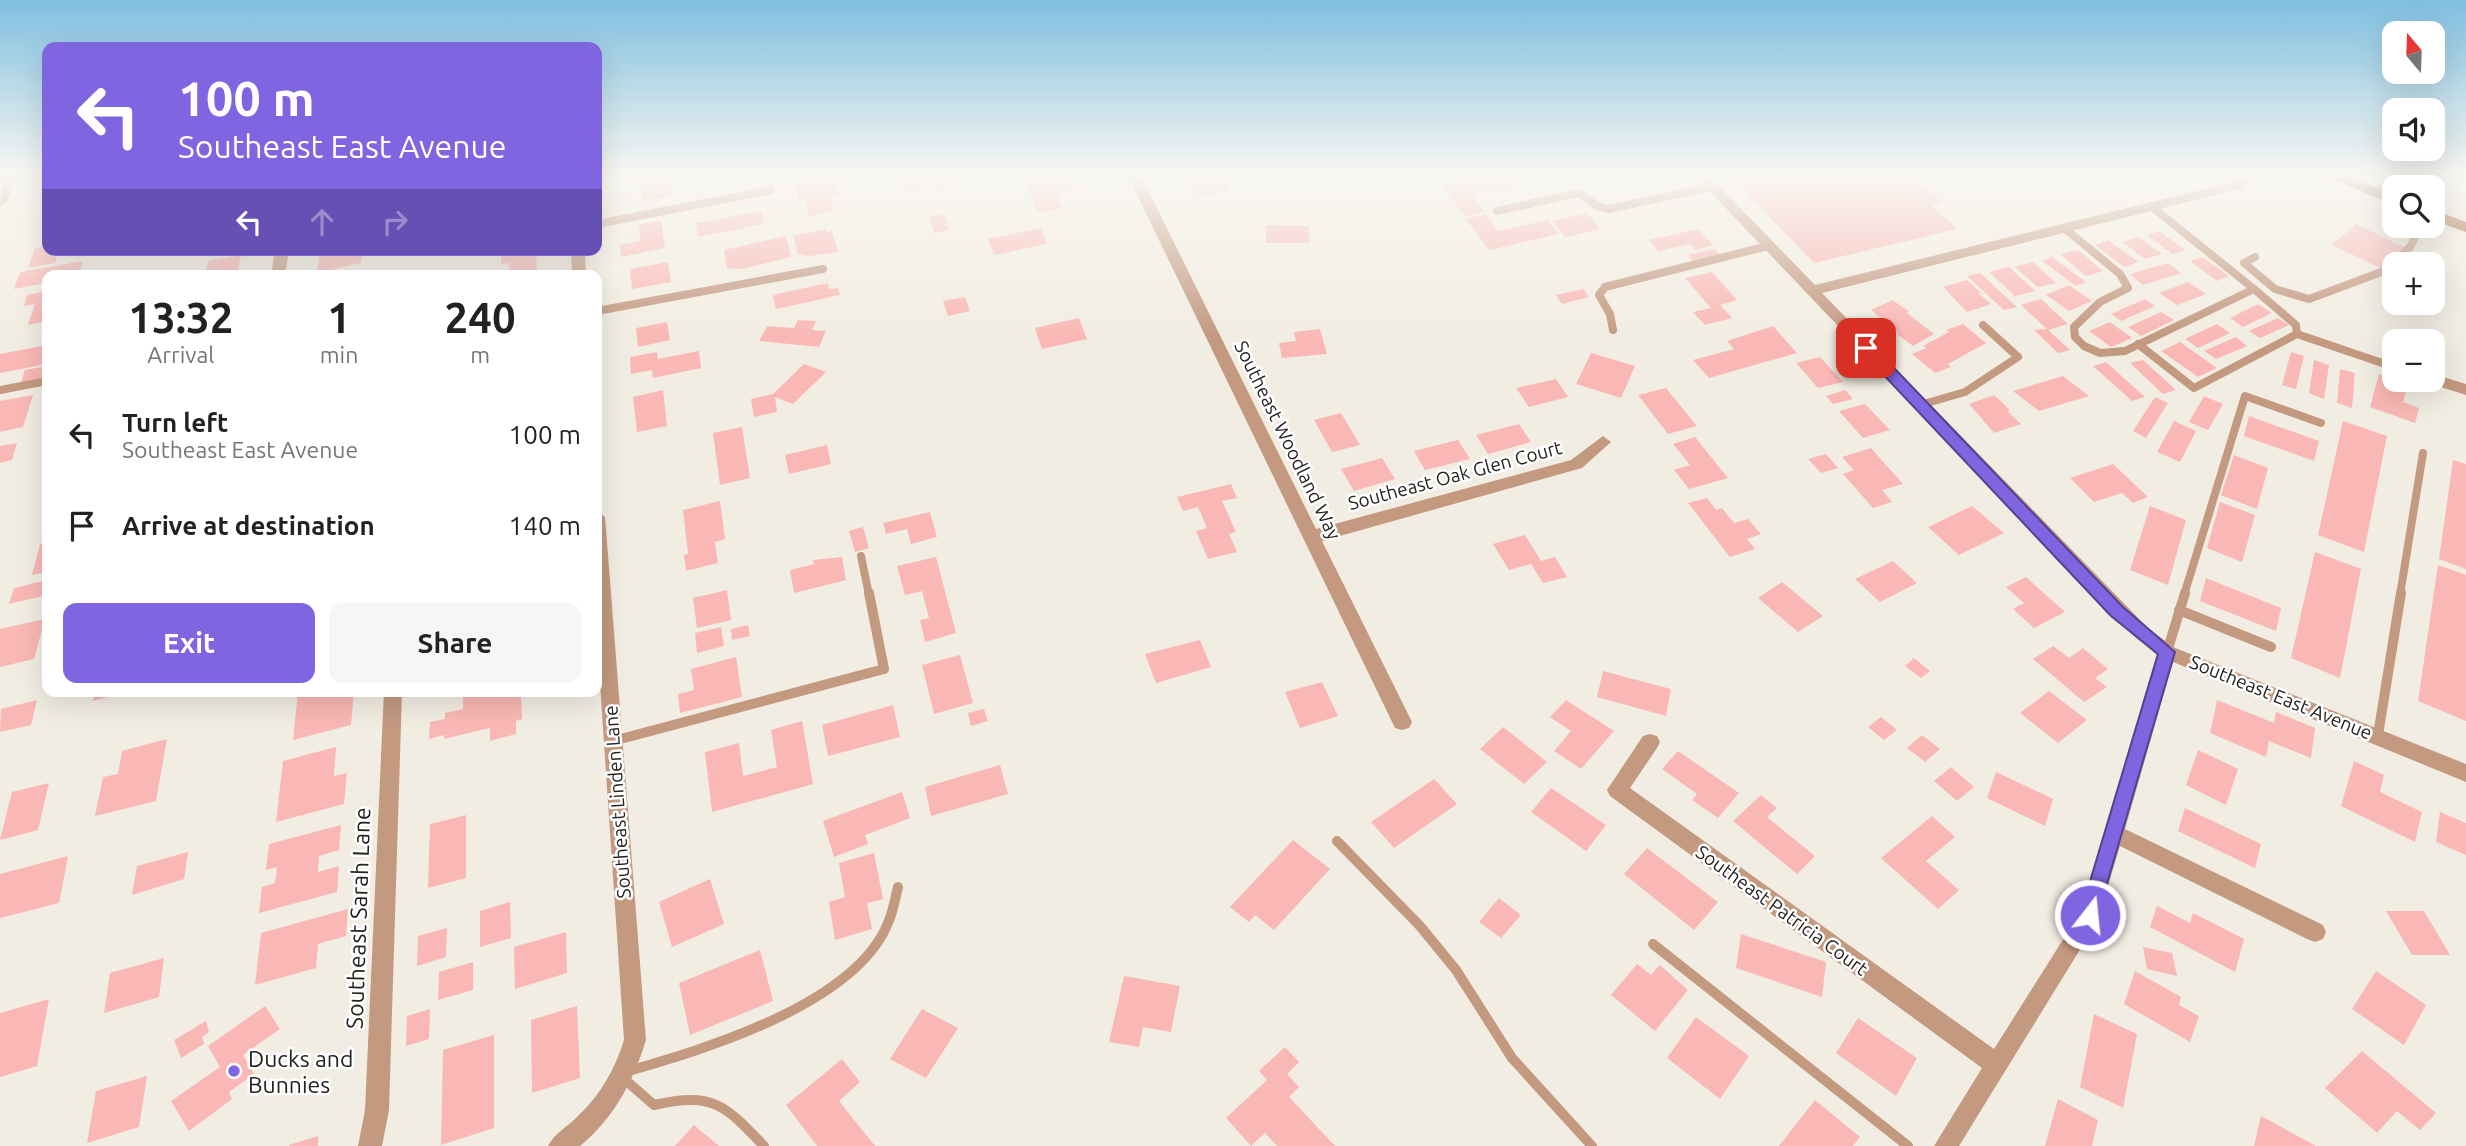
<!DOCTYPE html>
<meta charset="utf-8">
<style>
:root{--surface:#fff;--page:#f6f6f6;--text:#222;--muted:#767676;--accent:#7f65e0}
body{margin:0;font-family:Ubuntu,sans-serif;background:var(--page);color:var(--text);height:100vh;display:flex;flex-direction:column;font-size:26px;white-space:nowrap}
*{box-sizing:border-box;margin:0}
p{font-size:23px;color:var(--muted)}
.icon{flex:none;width:38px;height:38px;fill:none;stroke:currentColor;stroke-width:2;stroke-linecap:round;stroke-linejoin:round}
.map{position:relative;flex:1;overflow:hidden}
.panel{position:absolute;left:42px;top:270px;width:560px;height:427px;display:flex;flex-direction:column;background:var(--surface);border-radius:14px;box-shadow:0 7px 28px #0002}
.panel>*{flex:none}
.top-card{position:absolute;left:42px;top:42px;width:560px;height:214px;border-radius:14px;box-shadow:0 7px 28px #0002;background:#7f65e0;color:#fff;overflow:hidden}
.needle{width:46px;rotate:341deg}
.tools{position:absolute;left:2382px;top:21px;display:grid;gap:14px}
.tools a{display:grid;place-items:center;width:63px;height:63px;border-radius:14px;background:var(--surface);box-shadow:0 7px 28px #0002;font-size:35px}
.pin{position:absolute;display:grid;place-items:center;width:60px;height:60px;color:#fff;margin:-30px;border-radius:14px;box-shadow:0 4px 10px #0006}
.me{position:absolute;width:77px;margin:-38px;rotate:16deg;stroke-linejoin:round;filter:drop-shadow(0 0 5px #0008)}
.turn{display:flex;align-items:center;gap:24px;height:147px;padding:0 21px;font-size:32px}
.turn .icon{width:91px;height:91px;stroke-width:2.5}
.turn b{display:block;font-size:49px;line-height:60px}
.lanes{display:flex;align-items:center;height:66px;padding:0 21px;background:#0003;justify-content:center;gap:35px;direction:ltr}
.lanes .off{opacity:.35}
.eta{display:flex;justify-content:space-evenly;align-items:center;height:119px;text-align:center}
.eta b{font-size:42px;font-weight:700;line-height:49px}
.cta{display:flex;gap:14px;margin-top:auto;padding:14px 21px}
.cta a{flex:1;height:80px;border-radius:14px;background:var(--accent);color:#fff;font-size:28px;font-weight:700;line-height:80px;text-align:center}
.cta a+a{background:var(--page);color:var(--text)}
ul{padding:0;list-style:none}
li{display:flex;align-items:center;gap:21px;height:91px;padding:0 21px}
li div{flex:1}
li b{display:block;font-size:26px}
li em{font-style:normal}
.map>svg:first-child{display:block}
.building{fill:#f9b8b5}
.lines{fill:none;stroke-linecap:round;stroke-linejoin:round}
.service-far1{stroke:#c39980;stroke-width:8}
.service{stroke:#c39980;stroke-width:10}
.minor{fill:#c39980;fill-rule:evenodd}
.primary{fill:#98501a;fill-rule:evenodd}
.route{fill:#7f65e0;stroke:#534292;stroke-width:2}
.poi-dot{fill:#7f65e0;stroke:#fff;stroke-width:2.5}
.labels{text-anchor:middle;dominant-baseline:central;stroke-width:5;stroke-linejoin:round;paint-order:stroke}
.street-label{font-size:19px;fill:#24221e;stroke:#fff}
.near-street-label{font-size:23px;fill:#24221e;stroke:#fff}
.near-poi-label{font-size:23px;fill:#24221e;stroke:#fff;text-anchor:start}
</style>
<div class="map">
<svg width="2466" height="1146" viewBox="0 0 2466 1146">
<rect width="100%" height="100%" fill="#f2ede2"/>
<!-- building -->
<path class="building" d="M629,176H670L672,196L642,202L640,182L630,184Z
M902,176H955L958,185L934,190L931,182L920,184L921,189L907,192Z
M1055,176H1072L1077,187L1055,191L1062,208L1038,213L1026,182Z
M1198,176H1219L1229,191L1199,197L1196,191L1209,188L1207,185L1196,188L1192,181L1200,179Z
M1488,176H1514L1521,185L1472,195L1484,212L1465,216L1442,186Z
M1730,176H1913L1943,203L1932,206L1957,229L1814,263Z
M835,177L839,194L830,196L834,211L809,216L805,201L800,202L796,185Z
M762,211L764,224L698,237L696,223Z
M1587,213L1600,229L1565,237L1552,221Z
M944,214L949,230L934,233L929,217Z
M1486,214L1498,231L1548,220L1559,234L1489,250L1466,219Z
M661,220L665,248L621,257L620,245L640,241L639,225Z
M2356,224L2406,248L2382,269L2332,245Z
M1266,225L1309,226V243H1266Z
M1041,228L1047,244L994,255L988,239Z
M826,229V232L832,231L838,252L809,256L798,254L793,236Z
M1698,229L1713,245L1695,250L1690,244L1658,251L1649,240Z
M2159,231L2185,250L2172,254L2147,235Z
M786,236L791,257L742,269L727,268L724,250Z
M2138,237L2162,254L2145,259L2122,242Z
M2108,240L2138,262L2124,267L2095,245Z
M47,246V250H59L55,263L28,268L35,248Z
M1715,249L1723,258L1695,264L1688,255Z
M320,250H363L361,263L317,273Z
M501,250H536L537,272L509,275V263L501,264Z
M2078,250L2103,271L2086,276L2060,254Z
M241,255L237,275H205L208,261Z
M2052,257L2086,282L2076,286L2042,261Z
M2202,257L2229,276L2217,281L2190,261Z
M83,261L79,275H47V283L14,289L20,272Z
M668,262L671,282L632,289L630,269Z
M2033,262L2056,283L2038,287L2015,267Z
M2168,263L2181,273L2143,285L2130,274Z
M2009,267L2035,291L2015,296L1989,272Z
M1712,272L1737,300L1720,305L1732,318L1705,325L1693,312L1711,308L1685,278Z
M1980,273L2017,307L2004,310L1967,276Z
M1967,280L1981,293H1978L1991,304L1967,312L1943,287Z
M2188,282L2206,294L2177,305L2159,293Z
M828,283L829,289L838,288L840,295L776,309L773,296L777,294Z
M2069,285L2092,301L2069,311L2046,295Z
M1583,289L1589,297L1562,304L1556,295Z
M47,291V321L28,325L35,304L24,306L27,295Z
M965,297L970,311L948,316L943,301Z
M2041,299L2068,324L2048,330L2070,350L2058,353L2034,330L2047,329L2021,305Z
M2145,299L2155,306L2121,321L2111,314Z
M1892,300L1909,311L1907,313L1934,334L1913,346L1897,334L1899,333L1871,310Z
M2258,304L2272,313L2243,327L2230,318Z
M2161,312L2174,320L2141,336L2128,327Z
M1079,318L1087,339L1042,349L1035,328Z
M2278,318L2289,325L2260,338L2249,331Z
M798,320L816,321L812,330L826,331L819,347L759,341L767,326L794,328Z
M667,322L670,340L638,347L636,328Z
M2110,322L2132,338L2111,347L2089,331Z
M1963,324L1986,343L1948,364L1951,367L1935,373L1912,354L1926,348L1923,346L1949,332L1946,330Z
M2217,324L2230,333L2198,348L2185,339Z
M1773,326L1797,353L1709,378L1693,360L1734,349L1727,341Z
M1320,329L1327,354L1282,358L1279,343L1296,341L1294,332Z
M2236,337L2247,346L2216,359L2204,351Z
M2180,342L2217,368L2198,377L2161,351Z
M47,345L41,365L0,373V354Z
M699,351L701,368L653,378L652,370L631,374L630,357L657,352L658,359Z
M2291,352L2304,356L2296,389L2282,385Z
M1591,353L1635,366L1621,398L1576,384Z
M1820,357L1843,382L1818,388L1796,363Z
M2143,360L2176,390L2163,394L2130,363Z
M2314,360L2329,365L2324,399L2309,393Z
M2106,362L2145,397L2132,401L2093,366Z
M804,364L826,372L793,404L775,397L777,412L754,417L751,399L773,394Z
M47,366L43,378L21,382L25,370Z
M2340,369L2355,373L2352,408L2337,403Z
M2379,374L2408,384L2403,402L2419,408L2415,423L2370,407Z
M2063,376L2089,396L2039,411L2013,391Z
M1556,379L1568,397L1529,407L1516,388Z
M1666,388L1697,426L1668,434L1638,395Z
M663,390L667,426L637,432L633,397Z
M1845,390L1853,399L1833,404L1826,396Z
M33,395L23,427L0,432V401Z
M1994,395L2010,410L2007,411L2021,424L1994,433L1969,404Z
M2204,396L2223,404L2208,430L2189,422Z
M2155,397L2168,403L2146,438L2133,431Z
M1865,404L1890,430L1863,438L1839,411Z
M1341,413L1360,445L1332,452L1314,420Z
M2249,416L2319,441L2314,461L2244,436Z
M2174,421L2196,431L2180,462L2157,452Z
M2343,421L2387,436L2364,552L2318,535Z
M1519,424L1531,442L1488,454L1476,435Z
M742,427L750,478L720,485L713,433Z
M1695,437L1728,478L1689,489L1674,470L1690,465L1673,444Z
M1458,440L1470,459L1425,470L1414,451Z
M17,443L12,460L0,463V446Z
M827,445L831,464L789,474L785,455Z
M1871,448L1903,484L1882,490L1892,502L1873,508L1843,474L1854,470L1842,457Z
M1826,454L1838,468L1821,473L1808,459Z
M2234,455L2268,468L2257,509L2221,495Z
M1382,458L1395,479L1354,491L1341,469Z
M2453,460L2466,464V569L2439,559Z
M2113,464L2148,497L2133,503L2122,493L2094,502L2070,478Z
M1231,484L1237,498L1222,501L1236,532L1229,534L1237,552L1208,559L1196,531L1207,528L1198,507L1183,511L1177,497Z
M1707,498L1716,510L1722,508L1734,523L1748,519L1761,534L1747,539L1755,549L1730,557L1688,503Z
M720,501L725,539L715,542L718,563L686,571L684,555L688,554L683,510Z
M2220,502L2255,515L2242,562L2207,548Z
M1972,506L2004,533L1959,555L1928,527Z
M2150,506L2186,520L2168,585L2130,570Z
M930,512L937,537L911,544L907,529L886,534L883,523Z
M863,527L869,548L855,552L849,531Z
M1525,535L1541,561L1555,557L1567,577L1543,583L1531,564L1509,570L1493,544Z
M47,542V572L32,575L40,544Z
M2315,552L2361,569L2340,678L2291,658Z
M842,557L846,580L794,593L790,570L814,564L813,560Z
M936,557L956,633L925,642L920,620L929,618L922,591L905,595L897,566Z
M1893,561L1917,583L1880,602L1855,579Z
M2438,565L2466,575V721L2418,701Z
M2026,577L2065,612L2034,628L2013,609L2024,603L2006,587Z
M2206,578L2281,608L2276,631L2200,601Z
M47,580V595L9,604L14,588Z
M1782,582L1823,616L1798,632L1758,598Z
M727,590L731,620L697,628L693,598Z
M45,619L34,659L0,667V629Z
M748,625L750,636L732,640L731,629Z
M721,627L724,646L697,653L695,633Z
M1200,640L1211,667L1156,683L1145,654Z
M2053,646L2069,658L2083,648L2108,669L2095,678L2107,687L2084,702L2033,659Z
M960,655L973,703L934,714L922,665Z
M736,657L742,697L680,713L678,694L694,690L691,669Z
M1914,658L1930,671L1921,678L1905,666Z
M1603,671L1671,689L1666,716L1597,697Z
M1322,682L1338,716L1300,728L1285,692Z
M95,691H127V692L93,701Z
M298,691H354L351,725L293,740Z
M480,691H521L522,719L516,721V734L490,741V728L444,739V735L429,739L430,722L445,719V713L463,709V695Z
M2049,691L2087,720L2058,743L2020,713Z
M37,700L31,725L0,732L1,709Z
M1566,700L1614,731L1581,769L1554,751L1571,731L1550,717Z
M2217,700L2274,723L2276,712L2315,728L2311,758L2269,741L2266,757L2210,733Z
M893,705L900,737L828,756L822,725Z
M984,709L988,721L971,726L968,713Z
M1881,717L1897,730L1884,740L1868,727Z
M802,721L813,784L712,812L705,752L739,743L743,776L777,767L771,730Z
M1503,727L1547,762L1524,784L1480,749Z
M1922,735L1940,749L1925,762L1907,748Z
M167,739L156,801L95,816L103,777L118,774L122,751Z
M336,747L334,776L347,773L344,804L276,822L283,761Z
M2198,750L2238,769L2226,805L2186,785Z
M1678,751L1739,793L1718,818L1692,800L1697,794L1662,769Z
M2354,761L2384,775L2380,792L2422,812L2415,842L2341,806Z
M1000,765L1008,794L931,816L925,787Z
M1951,767L1974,787L1957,801L1934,781Z
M1996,772L2053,799L2045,826L1987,798Z
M1434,779L1457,804L1394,848L1371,822Z
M49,783L38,830L0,840L12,792Z
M1551,788L1606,825L1586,851L1531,812Z
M902,792L910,818L865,835L868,844L834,857L823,821Z
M1761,795L1777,808L1767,817L1815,856L1797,874L1733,821Z
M2185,808L2261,844L2255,868L2178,831Z
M2440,812L2466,823V855L2436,842Z
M466,815V878L428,888L430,824Z
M1932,816L1955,837L1926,861L1959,890L1938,909L1881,858Z
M341,825L339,850L319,856L318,872L339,866L337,892L259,913L262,887L275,883L277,867L266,870L269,844Z
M1293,840L1330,869L1274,930L1255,915L1249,922L1230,907Z
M1647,848L1718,902L1694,930L1624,874Z
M188,852L184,879L132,895L137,866Z
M874,853L883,899L867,903L872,929L835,940L829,902L845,897L839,863Z
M68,856L59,903L0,918V874Z
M710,879L724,924L672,947L659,902Z
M1499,898L1521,915L1501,938L1479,922Z
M510,902L511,938L480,947V911Z
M2157,906L2190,923L2193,913L2244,939L2235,972L2150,927Z
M348,909L346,936L318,944L316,968L255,985L261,933Z
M2386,911H2424L2450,955H2412Z
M447,928L446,957L417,966L418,936Z
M566,932L567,973L515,989L514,947Z
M1741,934L1826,962L1822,997L1736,968Z
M2143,947L2172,953L2177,976L2147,969Z
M760,950L773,1001L690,1035L679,983Z
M164,958L159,997L104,1013L110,973Z
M473,962V990L438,1000L439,972Z
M1637,964L1651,975L1660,965L1688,990L1655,1031L1611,995Z
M2135,971L2181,997L2179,1005L2199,1016L2190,1042L2124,1004Z
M2376,971L2426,1005L2404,1045L2352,1009Z
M1124,976L1180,986L1171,1032L1143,1027L1139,1047L1109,1042Z
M49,999L37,1066L0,1077V1013Z
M265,1006L280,1029L243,1055L254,1074L229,1092L232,1099L189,1131L171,1101L220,1067L208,1046Z
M577,1006L580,1078L532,1093L531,1020Z
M430,1009L429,1039L406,1046L407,1016Z
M922,1009L958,1028L926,1078L890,1059Z
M2094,1014L2137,1034L2123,1108L2080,1087Z
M1696,1017L1749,1056L1720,1099L1667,1058Z
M1858,1018L1917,1058L1896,1096L1836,1053Z
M206,1021L209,1032L202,1037L204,1044L181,1058L174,1040Z
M494,1035V1128L441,1145L443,1050Z
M1285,1047L1299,1062L1287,1074L1299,1087L1289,1097L1335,1146H1277L1265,1133L1251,1146L1226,1118L1267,1080L1259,1071Z
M2362,1051L2436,1113L2420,1130L2397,1111L2377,1133L2325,1088Z
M842,1059L860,1082L839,1101L875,1146H817L786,1105Z
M147,1076L139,1127L87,1143L96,1091Z
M2058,1099L2098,1120L2092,1146H2045Z
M1815,1100L1860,1137L1853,1146H1779Z
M2261,1116L2316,1146H2254Z
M694,1125L719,1146H675Z
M318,1136V1146H289V1145Z"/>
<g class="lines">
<!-- service-far1 -->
<path class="service-far1" d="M2375,193L2392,176
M1497,211L1579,193L1597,206L1609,209L1711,187
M597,224L771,190
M2064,228L2120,274L2128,288L2100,302L2074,327L2075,337L2084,346L2100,353L2125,351L2254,289L2151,206
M2255,257L2244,263L2275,289L2309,299L2384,271L2410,247L2421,226
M597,311L823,269
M1613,330L1610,314L1599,295L1605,287L1768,246
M2297,334L2394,367
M2138,344L2194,388L2297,334L2296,325L2254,289
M0,390L47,381
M1920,405L1965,392L2018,357L1983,325
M861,556L869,595
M2184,595L2245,396L2321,423
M2400,595L2423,453"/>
<!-- service -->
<path class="service" d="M2179,610L2271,647
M2167,652L2185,593
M2378,735L2401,593
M613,741L884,669L869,593
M1337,841L1420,926L1456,970L1512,1058L1592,1146
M1653,944L1908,1146
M625,1072C702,1050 855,1005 888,923C893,912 895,899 898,887
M622,1077L654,1105C713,1092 724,1104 764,1146"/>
<!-- minor -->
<path class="minor" d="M2,176H16L7,202L0,206Z
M1128,176H1141L1316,529L1571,460L1603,436L1611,442L1582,468L1322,541L1412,722L1409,728L1402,730L1395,728Z
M1695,176H1709L1815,285L2229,183L2242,176H2259L2239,189L1822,293L2146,626L2173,647L2466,764V782L2173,662L2125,829L2323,925L2326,932L2323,939L2315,942L2307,939L2120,846L2097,922L1959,1146H1934L1982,1068L1610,796L1607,790L1643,736L1650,734L1657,736L1660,742L1657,748L1630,788L1994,1049L2081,911L2157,655L2134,636Z
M275,250H289L285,275H271Z
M571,250H585L586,275H572Z
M2433,374L2466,384V395L2428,383L2426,380H2432Z
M597,511L605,517L646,1040C633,1082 614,1118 580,1146H548C554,1133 569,1126 579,1115C601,1094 615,1069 624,1040L597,639Z
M384,691H402L389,1110L382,1146H358L365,1110Z"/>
<!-- primary -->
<path class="primary" d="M2326,176H2347L2394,195V205Z
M2432,209L2466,222V232L2432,220Z"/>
</g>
<!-- sky -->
<linearGradient id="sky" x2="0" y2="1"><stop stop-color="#7fbfe0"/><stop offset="0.52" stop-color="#f9f7f2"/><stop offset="1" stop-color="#f9f7f2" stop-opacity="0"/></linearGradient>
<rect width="2466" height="337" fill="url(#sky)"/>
<!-- route -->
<path class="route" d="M1866,343L1871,344L2123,607L2175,652L2096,921L2090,924L2083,921L2080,915L2158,654L2111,616L1861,351L1859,348Z"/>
<!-- markers -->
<circle class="poi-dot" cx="234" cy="1071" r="7"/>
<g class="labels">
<!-- street labels -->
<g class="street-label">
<text transform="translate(1288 440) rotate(64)">Southeast Woodland Way</text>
<text transform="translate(1455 475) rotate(-15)">Southeast Oak Glen Court</text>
<text transform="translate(2281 697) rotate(22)">Southeast East Avenue</text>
<text transform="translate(617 802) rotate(-94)">Southeast Linden Lane</text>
<text transform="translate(1782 910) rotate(36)">Southeast Patricia Court</text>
</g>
<!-- near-street labels -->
<g class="near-street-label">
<text transform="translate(358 918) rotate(-88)">Southeast Sarah Lane</text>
</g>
<!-- near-poi labels -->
<g class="near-poi-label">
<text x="248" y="1058">Ducks and<tspan x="248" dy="26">Bunnies</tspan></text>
</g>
</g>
</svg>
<div class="tools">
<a><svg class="needle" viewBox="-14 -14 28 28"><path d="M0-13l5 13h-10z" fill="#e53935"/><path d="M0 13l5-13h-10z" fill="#767676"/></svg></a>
<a><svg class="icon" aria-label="sound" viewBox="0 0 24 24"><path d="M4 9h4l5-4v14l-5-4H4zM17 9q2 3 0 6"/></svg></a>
<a><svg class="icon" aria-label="search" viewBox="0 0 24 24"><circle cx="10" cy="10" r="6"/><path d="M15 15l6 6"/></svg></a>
<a>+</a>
<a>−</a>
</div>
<div class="pin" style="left:1866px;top:348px;background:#d93025"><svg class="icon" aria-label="arrive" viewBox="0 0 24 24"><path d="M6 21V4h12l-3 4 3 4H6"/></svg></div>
<svg class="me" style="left:2090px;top:915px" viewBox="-20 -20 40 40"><circle r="17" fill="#7f65e0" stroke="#fff" stroke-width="3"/><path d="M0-11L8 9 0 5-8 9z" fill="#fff"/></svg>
<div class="top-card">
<div class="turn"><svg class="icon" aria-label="left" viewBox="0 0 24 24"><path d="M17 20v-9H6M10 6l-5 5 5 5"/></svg><div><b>100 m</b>Southeast East Avenue</div></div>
<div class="lanes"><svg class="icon" aria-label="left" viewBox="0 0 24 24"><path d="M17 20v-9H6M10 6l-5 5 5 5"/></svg><svg class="icon off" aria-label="ahead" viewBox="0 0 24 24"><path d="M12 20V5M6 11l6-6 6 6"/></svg><svg class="icon off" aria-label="right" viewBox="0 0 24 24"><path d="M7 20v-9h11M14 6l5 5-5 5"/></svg></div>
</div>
<section class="panel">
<div class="eta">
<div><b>13:32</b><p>Arrival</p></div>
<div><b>1</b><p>min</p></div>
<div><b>240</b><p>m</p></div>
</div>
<ul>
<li><svg class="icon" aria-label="left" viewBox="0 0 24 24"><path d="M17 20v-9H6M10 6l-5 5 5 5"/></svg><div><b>Turn left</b><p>Southeast East Avenue</p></div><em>100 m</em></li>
<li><svg class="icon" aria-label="arrive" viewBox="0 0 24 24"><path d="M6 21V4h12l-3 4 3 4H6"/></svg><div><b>Arrive at destination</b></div><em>140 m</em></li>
</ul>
<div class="cta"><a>Exit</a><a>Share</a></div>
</section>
</div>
